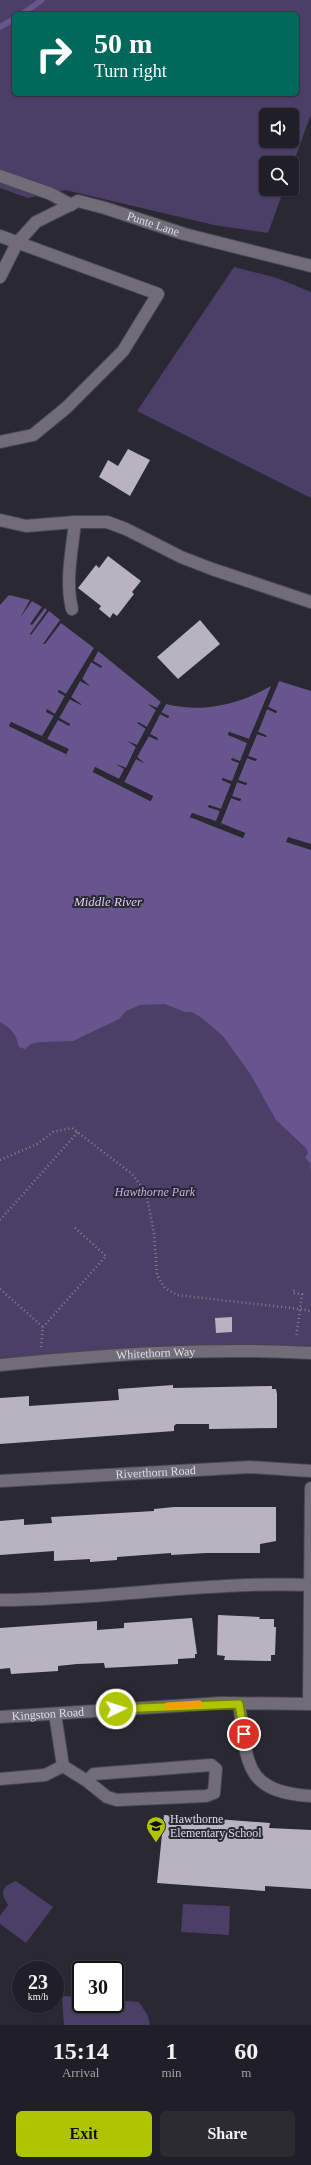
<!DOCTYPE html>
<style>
:root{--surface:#201e26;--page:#2d2b32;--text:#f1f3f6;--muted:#a2a2a7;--line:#3d3c43;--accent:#b0c502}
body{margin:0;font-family:"Times New Roman",serif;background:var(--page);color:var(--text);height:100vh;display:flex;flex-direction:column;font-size:15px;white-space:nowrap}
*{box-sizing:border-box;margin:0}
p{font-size:13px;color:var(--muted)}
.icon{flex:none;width:22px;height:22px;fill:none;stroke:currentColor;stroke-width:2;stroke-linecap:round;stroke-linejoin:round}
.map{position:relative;height:2025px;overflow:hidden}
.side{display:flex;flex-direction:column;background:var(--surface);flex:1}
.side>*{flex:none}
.guide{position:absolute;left:12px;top:12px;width:287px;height:84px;border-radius:6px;box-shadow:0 1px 3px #0004,0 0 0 1px var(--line);background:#00695c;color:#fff;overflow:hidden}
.tools{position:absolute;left:259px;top:108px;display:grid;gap:8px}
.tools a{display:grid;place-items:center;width:40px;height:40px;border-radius:6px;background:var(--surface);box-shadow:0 1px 3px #0004,0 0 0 1px var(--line);font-size:20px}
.speed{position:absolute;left:12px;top:1961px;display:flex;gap:8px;font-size:20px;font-weight:700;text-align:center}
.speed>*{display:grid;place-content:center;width:52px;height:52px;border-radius:50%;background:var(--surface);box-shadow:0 1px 3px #0004,0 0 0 1px var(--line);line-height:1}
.speed small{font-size:10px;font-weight:400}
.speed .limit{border:2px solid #111;border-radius:6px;background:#fff;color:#111}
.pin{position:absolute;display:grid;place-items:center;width:34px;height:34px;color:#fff;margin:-17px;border:2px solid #fff;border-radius:50%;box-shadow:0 1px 4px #0007}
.me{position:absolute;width:44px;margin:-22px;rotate:86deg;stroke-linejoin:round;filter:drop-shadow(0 0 3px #0008)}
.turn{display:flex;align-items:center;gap:14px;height:84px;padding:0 16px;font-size:18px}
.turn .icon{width:52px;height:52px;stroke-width:2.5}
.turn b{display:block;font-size:28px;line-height:34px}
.eta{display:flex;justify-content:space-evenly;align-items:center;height:68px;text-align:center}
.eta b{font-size:24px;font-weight:600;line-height:28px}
.action{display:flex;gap:8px;margin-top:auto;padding:8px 16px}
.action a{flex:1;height:46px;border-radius:6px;background:var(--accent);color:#111;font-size:16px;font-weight:600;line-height:46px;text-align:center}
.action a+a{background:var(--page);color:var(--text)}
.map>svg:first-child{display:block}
.green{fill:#4b3f67;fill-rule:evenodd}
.water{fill:#67568e}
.pier{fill:#2a2832}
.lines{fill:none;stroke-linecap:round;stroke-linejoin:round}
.stream{stroke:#67568e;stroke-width:5.5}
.building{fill:#b7b3c0}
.minor-casing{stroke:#48464f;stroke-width:14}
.path{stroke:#818088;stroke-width:2.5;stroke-dasharray:1 3;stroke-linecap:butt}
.minor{stroke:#706d79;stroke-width:12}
.route-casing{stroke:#728001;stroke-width:10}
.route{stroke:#b0c502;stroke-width:7}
.slow{stroke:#f59e0b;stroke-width:7}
.labels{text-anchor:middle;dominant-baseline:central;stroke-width:4;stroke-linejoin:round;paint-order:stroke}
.street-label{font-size:12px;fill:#dfdee4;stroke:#2a2832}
.park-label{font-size:12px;font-style:italic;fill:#c4b1f4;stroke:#2a2832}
.poi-label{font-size:12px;fill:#dfdee4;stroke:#2a2832;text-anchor:start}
.water-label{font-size:13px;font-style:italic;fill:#d9d0f3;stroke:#2a2832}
</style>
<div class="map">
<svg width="311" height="2025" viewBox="0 0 311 2025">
<rect width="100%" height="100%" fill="#2a2832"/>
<!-- green -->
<path class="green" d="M0,0H311V114L292,167V163H266V189H284L268,233L214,225L65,190L28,198L0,188ZM14,14H297V94H14ZM266,115H292V141H266Z
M234,267L277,278L311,292V498L137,411Z
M88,978L213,1016L311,1100V1347L254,1344L0,1358V997Z
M16,1881L53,1907L26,1943L0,1924V1916L8,1905C0,1893 1,1886 16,1881Z
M183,1904L230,1906L229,1935L181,1932Z
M62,1996L81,1997V2004H115V2000L139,2002L148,2016L150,2025H64Z"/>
<!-- water -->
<path class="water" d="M9,595L30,600L20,618L32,601L42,607L30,624L32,625L45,608L47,610L30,634L31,635L49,611L60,620L43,644H45L61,623L94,648L66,694L58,690V692L65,696L55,714L46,711L54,716L42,737L11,722L9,726L66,754L68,749L47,739L58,719L69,725L70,724L59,718L70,699L81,705L71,697L80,681L90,686L82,679L91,662L102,667L93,661L98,651L161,702L157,708L148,704L156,710L147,727L138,722L146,728L137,746L128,741L136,747L126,768L116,764L125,769L119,779L95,767L93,772L150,801L153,796L124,782L136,759L144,763L137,757L149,736L157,740V738L150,734L160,714L168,718L169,716L161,713L166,704C203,713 238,705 271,686L249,739L229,732L228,734L248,743L240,762L232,758V760L240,763L232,782L223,778L222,780L231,784L221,809L209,805L208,807L220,811L216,822L192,813L190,817L243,838L245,833L220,824L231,798L240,801L241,799L232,796L237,782L246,785L247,783L238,780L247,758L255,761L256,759L248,756L257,734L266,737V735L258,732L267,709L276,713L277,711L268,707L279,681L311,691V844L288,837L286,842L311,850V1176L310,1163L305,1158L308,1153L306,1148L276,1120L251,1075L223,1036L202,1018L192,1012H185L165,1004L140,1005L126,1011L119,1019L73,1041L39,1042L31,1044L25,1049L19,1047C16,1034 12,1029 0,1022V605Z"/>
<!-- pier -->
<path class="pier" d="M94,648L95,649L43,738L11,725L65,752L45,738L96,650L98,651L93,661L102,666L101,668L91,662L82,679L90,686L80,681L71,697L81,704V705L69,699L59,718L70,724L69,726L58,720L47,739L69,749L66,754L9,726L11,722L42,736L54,716L46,712L47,709L55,714L65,696L58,692L59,690L66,694Z
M279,681L268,707L277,712L276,713L267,709L258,732L267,736L266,737L257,734L248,756L257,759L256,761L247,758L238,780L247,784L246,785L237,782L232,796L241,799L240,801L231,798L221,823L245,833L243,838L190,817L192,813L216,821L220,811L208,807L209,805L221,809L231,784L222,780V778L232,781L239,763L231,760L232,758L240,761L247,743L228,735L229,732L249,739L273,685L218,823L193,816L242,835L219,823L266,706L276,683Z
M161,702L163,703L120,781L95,771L150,798L122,782L164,703L166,704L161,712L169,716L168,718L160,714L150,734L158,738L157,740L148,736L137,757L144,763L136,759L124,782L153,796L151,801L93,772L95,767L119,779L124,769L116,764L126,768L136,747L128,741L137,745L146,729L137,723L138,722L147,727L156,710L148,704L157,708Z"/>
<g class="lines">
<!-- stream -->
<path class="stream" d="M22,14L42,0
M0,27L14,19"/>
</g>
<!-- building -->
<path class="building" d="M128,449L150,460L130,496L99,477L108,460L118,466Z
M108,556L141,581L132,592L134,594L117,616L113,613L110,618L99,609L101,606L78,588L96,565L99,568Z
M200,620L220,644L178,679L157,657Z
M232,1317V1332L216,1333L215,1318Z
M173,1385V1388L272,1386V1389H276L277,1394V1428L209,1429V1424H176L174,1426V1431L0,1444V1398L29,1396V1406L119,1400L118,1389Z
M174,1507H276V1541L260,1544V1553H206L171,1555V1553L117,1557V1560L90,1562V1559L54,1561V1551L0,1555V1521L24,1519V1525L52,1523L51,1517L154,1511V1509Z
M218,1615L260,1617L259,1619H274V1627H276L275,1655H271V1661L224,1660L225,1656L217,1655Z
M192,1618L197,1654H195V1658L178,1659V1664L105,1668L104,1663L77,1664L58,1666V1671L11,1674L10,1668L0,1669V1628L97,1621V1630L124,1628V1623Z
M164,1815L270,1823L269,1828L311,1830V1889L265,1886V1891L157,1883Z"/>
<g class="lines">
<!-- minor casing -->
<g class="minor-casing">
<g id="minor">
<path d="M0,176L51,194L71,205"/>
<path d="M0,236L158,294L123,351L66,408L33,435L0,442"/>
<path id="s1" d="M0,277L17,243L36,222L78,201L105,208L184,234L311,266"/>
<path d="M0,520L26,526L75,522H107L126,529L181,557L212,569L311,602"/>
<path d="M72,609C65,581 72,551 75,522"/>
<path id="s2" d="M0,1365C104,1355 207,1347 311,1353"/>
<path id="s3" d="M0,1481L250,1467L311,1471"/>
<path d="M0,1600C104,1600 207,1581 311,1585"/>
<path d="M239,1704C248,1760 241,1792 311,1796"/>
<path d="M309,1704L311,1488"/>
<path d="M55,1714L63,1766L87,1781L107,1797L117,1800L206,1796L214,1793L216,1769L211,1765L94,1774L87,1781"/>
<path id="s4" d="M0,1717L221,1703L311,1704"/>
<path d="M0,1779L45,1775L63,1766"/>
</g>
</g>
<!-- path -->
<path class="path" d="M0,1160L37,1144L53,1132L72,1128L132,1174L146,1192L154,1233L157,1275L165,1288L177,1295L300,1309L296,1338
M0,1220L78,1132
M0,1289L43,1327
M294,1290L293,1293L302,1294L300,1309L311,1311
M41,1347L43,1327L106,1256L73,1226"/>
<!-- minor -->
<use href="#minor" class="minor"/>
</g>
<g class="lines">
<!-- route casing -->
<g class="route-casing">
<path id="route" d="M116,1709L239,1704L244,1734"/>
</g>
<!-- route -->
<use href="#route" class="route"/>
<!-- slow -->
<path class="slow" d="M168,1706L199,1704"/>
</g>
<!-- icons -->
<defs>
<g id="school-pin" transform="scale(1)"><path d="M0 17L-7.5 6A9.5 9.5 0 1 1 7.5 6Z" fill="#b0c502" stroke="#2a2832"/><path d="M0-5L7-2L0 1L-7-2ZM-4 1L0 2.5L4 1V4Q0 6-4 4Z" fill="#111"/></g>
</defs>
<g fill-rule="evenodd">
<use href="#school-pin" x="156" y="1826"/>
</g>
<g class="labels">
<!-- street labels -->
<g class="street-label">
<text stroke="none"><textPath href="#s1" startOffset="192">Punte Lane</textPath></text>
<text stroke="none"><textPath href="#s2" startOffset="156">Whitethorn Way</textPath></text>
<text stroke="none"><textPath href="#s3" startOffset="156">Riverthorn Road</textPath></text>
<text stroke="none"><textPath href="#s4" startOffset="48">Kingston Road</textPath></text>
</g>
<!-- park labels -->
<g class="park-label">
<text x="155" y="1192">Hawthorne Park</text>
</g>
<!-- poi labels -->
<g class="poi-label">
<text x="170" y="1819">Hawthorne<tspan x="170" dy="14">Elementary School</tspan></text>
</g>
<!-- water labels -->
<g class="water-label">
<text x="108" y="901">Middle River</text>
</g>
</g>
</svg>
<div class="tools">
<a><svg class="icon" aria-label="sound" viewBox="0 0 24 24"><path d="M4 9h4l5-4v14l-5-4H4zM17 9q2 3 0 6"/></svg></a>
<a><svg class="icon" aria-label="search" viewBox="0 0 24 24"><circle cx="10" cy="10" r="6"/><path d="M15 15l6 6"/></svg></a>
</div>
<div class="speed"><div>23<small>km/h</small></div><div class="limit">30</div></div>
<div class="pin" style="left:244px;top:1734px;background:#d93025"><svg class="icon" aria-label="arrive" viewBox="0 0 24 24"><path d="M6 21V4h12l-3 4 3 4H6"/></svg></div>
<svg class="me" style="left:116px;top:1709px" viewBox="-20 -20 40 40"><circle r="17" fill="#b0c502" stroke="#fff" stroke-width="3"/><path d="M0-11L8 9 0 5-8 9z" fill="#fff"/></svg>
<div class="guide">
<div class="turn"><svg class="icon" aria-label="right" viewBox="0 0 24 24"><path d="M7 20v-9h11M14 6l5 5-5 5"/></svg><div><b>50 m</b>Turn right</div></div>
</div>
</div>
<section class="side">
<div class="eta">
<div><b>15:14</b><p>Arrival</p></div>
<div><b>1</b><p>min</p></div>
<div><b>60</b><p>m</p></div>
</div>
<div class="action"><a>Exit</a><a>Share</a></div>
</section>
